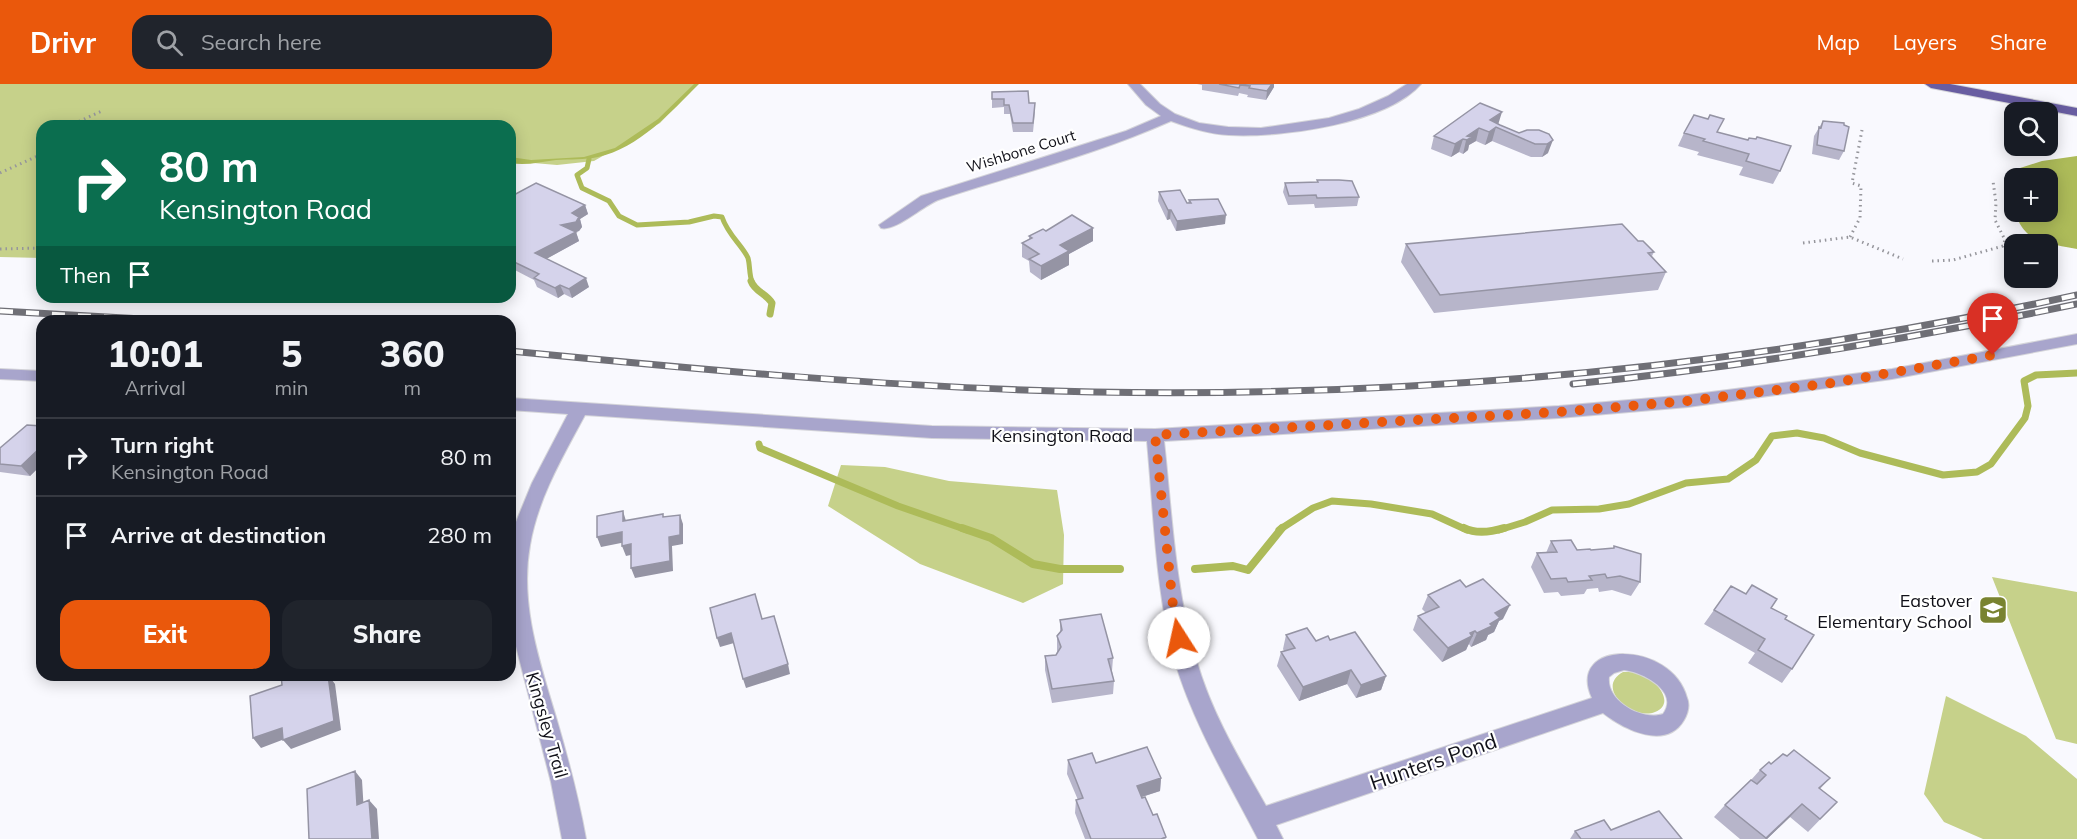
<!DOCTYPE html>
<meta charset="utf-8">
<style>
:root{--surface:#171b24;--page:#20242c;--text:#f1f3f6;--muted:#9ea1a6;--line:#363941;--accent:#ea580c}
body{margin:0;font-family:Mulish,sans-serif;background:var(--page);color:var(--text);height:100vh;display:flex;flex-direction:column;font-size:22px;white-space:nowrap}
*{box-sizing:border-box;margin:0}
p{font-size:20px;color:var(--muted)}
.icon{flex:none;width:33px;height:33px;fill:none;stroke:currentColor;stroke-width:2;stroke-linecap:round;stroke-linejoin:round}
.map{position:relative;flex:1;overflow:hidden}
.side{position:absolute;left:36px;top:231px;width:480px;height:366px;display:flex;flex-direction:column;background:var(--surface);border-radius:18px;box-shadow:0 3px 15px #0003}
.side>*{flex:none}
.top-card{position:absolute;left:36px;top:36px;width:480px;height:183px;border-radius:18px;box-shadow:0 3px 15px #0003;background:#0b6e4f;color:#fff;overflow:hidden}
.fabs{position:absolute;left:2004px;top:18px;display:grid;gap:12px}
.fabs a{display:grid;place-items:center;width:54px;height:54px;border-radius:12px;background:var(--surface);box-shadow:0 3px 15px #0003;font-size:30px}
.pin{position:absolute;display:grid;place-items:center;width:51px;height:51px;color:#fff;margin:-62px -26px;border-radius:50% 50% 50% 0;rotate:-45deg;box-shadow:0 0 6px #0007}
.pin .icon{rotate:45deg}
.me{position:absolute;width:66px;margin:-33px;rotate:350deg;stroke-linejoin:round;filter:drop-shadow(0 0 4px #0008)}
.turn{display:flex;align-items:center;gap:21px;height:126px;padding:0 24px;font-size:27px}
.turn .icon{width:78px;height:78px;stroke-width:2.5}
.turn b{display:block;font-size:42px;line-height:51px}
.then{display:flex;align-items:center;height:57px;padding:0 24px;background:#0003;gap:12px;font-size:22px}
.eta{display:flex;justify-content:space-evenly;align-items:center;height:102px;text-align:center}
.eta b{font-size:36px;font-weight:800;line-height:42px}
.primary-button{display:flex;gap:12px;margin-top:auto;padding:12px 24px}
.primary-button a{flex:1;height:69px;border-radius:18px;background:var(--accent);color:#fff;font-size:24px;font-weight:800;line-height:69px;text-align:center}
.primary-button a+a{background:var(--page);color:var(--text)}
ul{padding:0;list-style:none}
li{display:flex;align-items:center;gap:18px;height:78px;padding:0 24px;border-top:2px solid var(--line)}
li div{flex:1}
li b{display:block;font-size:22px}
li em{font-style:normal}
header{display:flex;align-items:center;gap:36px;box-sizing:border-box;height:84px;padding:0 30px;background:var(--accent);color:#fff}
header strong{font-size:28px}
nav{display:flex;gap:33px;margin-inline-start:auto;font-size:21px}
.search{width:420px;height:54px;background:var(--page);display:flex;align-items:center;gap:15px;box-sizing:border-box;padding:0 21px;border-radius:18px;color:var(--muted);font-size:22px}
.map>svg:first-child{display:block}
.green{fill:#c6d18a}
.water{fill:#adbb59;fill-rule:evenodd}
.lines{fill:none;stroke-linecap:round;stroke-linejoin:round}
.stream-far2{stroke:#adbb59;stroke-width:5}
.stream-far1{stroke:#adbb59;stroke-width:7}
.stream{stroke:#adbb59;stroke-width:8}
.minor-casing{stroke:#d4d4d9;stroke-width:2}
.major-casing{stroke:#d4d4d9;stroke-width:2}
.path{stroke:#96969c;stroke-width:3;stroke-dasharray:1.5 4;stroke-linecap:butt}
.minor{fill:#a8a5cc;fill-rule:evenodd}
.major{fill:#685da1;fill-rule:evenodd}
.rail-casing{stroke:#6f6f76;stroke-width:7}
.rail{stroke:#fff;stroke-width:4.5;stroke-dasharray:13;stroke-linecap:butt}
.wall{fill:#b7b5ca}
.shaded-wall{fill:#9594a4}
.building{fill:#d5d3eb;stroke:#9594a4;stroke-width:1.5}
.route{stroke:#ea580c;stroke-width:10;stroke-dasharray:0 18}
.labels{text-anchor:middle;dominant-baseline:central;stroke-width:4.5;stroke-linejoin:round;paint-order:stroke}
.far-street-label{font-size:15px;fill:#111119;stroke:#fff}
.street-label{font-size:18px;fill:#111119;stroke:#fff}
.poi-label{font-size:18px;fill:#111119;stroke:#fff;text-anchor:end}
.near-street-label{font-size:21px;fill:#111119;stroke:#fff}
</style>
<header>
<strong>Drivr</strong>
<div class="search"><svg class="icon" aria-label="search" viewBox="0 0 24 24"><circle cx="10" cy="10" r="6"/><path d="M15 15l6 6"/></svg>Search here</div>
<nav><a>Map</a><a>Layers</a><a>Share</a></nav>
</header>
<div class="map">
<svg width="2077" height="755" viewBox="0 0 2077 755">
<rect width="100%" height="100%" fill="#f9f9fe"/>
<!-- green -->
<path class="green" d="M0,0H697L660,39L594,77L557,81L510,77V42H42V174L0,173Z
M841,381L885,383L949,397L1057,406L1064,451L1063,500L1023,519L920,480L828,422Z
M1992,493L2077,508V660L2056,655Z
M1623,588C1630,588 1635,588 1642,590C1655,595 1677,619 1655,628C1633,637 1594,604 1623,588Z
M1946,612L2026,652L2077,695V755H1983L1944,738L1924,710Z"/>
<!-- water -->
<path class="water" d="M694,0H699C671,28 639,64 598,73C584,76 570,75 556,76C540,78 526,82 510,79V73L531,76L584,73L615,64L658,35Z
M2077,72V165C2025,155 2022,155 2007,104L2017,85L2042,77ZM2048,94V128H2014V94Z"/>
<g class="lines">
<!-- stream-far2 -->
<path class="stream-far2" d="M589,75L587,84L577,91L582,104L609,117L619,132L637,141L689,138L714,132L722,133C728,151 742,161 748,174C750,181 749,190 752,198"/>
<!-- stream-far1 -->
<path class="stream-far1" d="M751,197C755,208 766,209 772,219L770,230
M759,360L760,364L898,422L967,446
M1279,446L1313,424L1332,417L1371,420L1432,430L1467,446
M1499,446L1525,438L1552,426L1599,425L1629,420L1686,399L1728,395L1756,376L1772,352L1797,349L1824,354L1860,369L1943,391L1977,388L1991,380L2025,334L2028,322L2024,297L2036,291L2077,289"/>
<!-- stream -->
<path class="stream" d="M962,444L991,454L1033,480L1060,485H1120
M1464,444C1476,450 1491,448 1504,444
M1195,485L1233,482L1248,486L1282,444"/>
<!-- minor casing -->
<g class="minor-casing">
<path id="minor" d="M1128,0H1140L1160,20L1175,30L1199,39L1228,43L1261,44L1329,34L1359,25L1388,12L1407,0H1421C1386,40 1280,54 1229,51C1209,50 1190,44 1171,37C1097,70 1018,90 941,115C924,120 896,148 881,144L879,141L921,112L1126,47L1161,32L1146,21Z
M2077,250V260L1892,295L1688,323L1559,334L1164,357C1172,430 1175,507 1197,578C1212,630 1240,676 1266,722L1592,614C1565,555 1672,556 1687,614C1690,621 1688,629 1684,636C1666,667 1623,645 1603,629L1276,741L1283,755H1258C1228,697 1194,641 1175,578C1155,506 1154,431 1147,357L932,354L585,331C563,372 538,414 530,461C519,522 541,582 558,640C569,678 579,716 586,755H562L551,698L511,543L510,463L516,438L532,399L568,330L510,326V314L932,342L1155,345L1559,322L1688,311L1892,285ZM1624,586C1642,588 1680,607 1663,630C1643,637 1606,618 1609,593L1614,589Z
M0,285L42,287V297L0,295Z"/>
</g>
<!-- major casing -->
<g class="major-casing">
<path id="major" d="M1925,0H1950L2077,24V32L1931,4Z"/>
</g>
<!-- path -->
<path class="path" d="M69,42L104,26
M0,89L42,70
M1850,153L1860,134L1861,102L1852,99L1862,46
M1803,159L1850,153L1903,175
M0,165L42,164
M1932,177L1953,176L2003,162L2005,156L1995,136L1996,119L1993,97"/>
<!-- minor -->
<use href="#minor" class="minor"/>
<!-- major -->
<use href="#major" class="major"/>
<!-- rail casing -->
<g class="rail-casing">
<path id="rail" d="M0,227L178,237
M510,267C704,286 899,304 1094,308C1427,314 1752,282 2077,211
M1573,300C1743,283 1910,255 2077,220"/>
</g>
<!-- rail -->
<use href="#rail" class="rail"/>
</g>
<!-- wall -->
<path class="wall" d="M1197,0H1274V3L1266,16L1247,13L1248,11L1239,9L1238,12L1202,6V1Z
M992,8L1029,19L1035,28L1033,48H1013L1010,30H1004V23L992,24Z
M1708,35L1718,48L1780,87L1773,100L1739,91L1743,83L1697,71L1699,68L1678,62L1684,49Z
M1823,37L1844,67L1839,76L1812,70L1814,52Z
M1499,41L1519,49L1549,50L1548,69L1542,73H1531L1492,57L1485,61L1476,57L1469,61L1468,66L1463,70L1459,68L1451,73L1431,65L1434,52Z
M1317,96L1359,113L1357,122L1315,124L1314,120L1288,121L1283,108L1285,99L1317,98Z
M1159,108L1187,119H1188L1189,116L1225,140L1176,147L1170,135L1167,136L1158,117Z
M510,113L585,121L588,130L580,135L582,143L579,147L576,148L579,157L546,175L589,203L572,214L564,210L558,214L537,203L534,196L511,184L510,185Z
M1093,144V157L1069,170V181L1041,196L1030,188L1029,177L1022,173V159L1029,155V152L1046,147Z
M1638,157L1654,168L1652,172L1666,188L1658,206L1434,229L1401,178L1406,160Z
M42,342V380L30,392L0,388V364Z
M1551,457L1577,466H1591L1613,465L1614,462L1640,498L1631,512L1612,506L1599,508L1598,504L1587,505L1584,510L1561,512L1558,508L1544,509L1531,483L1537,469H1546Z
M1466,503L1503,535L1499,537L1494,548L1488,551L1486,556L1471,563L1469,560L1468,561L1466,566L1442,578L1413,546L1418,532L1426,529L1422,525L1428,511Z
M1771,524L1785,535L1792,585L1782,599L1748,579L1755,569L1704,540L1714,526Z
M1060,536L1113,574L1112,587L1114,597L1113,610L1052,619L1045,586V572L1056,571L1057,568V552L1060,548Z
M1286,551L1316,557L1330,556L1386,592L1381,606L1356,614L1347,600L1299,617L1277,582L1281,568L1284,567L1283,565Z
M1787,672L1830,694L1820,705L1837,718L1808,748L1790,733L1767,755H1740L1714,733L1725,721L1751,696L1760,686Z
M1068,676L1096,679L1161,694L1160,707L1142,713L1166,755H1085L1075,729L1076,716H1078L1067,690Z
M1611,746L1682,755H1570L1575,747Z"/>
<!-- shaded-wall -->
<path class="shaded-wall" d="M1272,0H1274V3L1266,16L1267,7Z
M1502,28L1498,41L1490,36Z
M1496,43L1492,57L1485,61L1489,48Z
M1479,44L1476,57L1469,61L1468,66L1463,70L1467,52Z
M1463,55L1459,68L1451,73L1455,60Z
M1553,56L1548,69L1542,73L1547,60Z
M585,121L588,130L580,135L582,143L579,147L576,148L579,157L539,179L535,169L572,129Z
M1168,126H1171L1170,135L1167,136Z
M1226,131L1225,140L1176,147L1177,137Z
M1093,144V157L1069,170V181L1041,196V182L1060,161Z
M586,194L589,203L572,214L569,205Z
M560,201L564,210L558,214L555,204Z
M40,364L42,366V380L30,392L21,382Z
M623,427L626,437H623Z
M680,431L683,440V460L672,462L673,487L635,494L631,484L669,453Z
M622,448L626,458L601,463L597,453Z
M631,460L635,470L626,472L622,462Z
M1510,521L1503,535L1499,537L1494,548L1488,551L1486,556L1471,563L1477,549L1495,529Z
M1475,547L1466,566L1442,578L1448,564Z
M731,549L734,559L720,563L717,554Z
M788,580L790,590L746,604L743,595Z
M1351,586L1347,600L1299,617L1303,603Z
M315,591H321L323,605L315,595Z
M328,591L335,600L341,646L291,665L283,656Z
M1386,592L1381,606L1356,614L1361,601Z
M282,644L290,653L261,664L253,654Z
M355,687L362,696L364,729L357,721Z
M1161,694L1160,707L1135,715L1137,702Z
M369,716L377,725L379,755H372Z
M1802,720L1790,733L1767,755H1765Z"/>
<!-- building -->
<path class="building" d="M1219,0H1272L1267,7L1249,4L1250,2L1240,1L1239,4Z
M1028,7L1029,19H1035L1033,39H1013L1009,21H1004V15H992V8Z
M1480,19L1502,28L1490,36L1500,41L1519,49L1527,46H1539L1549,50L1553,56L1547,60H1535L1496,43L1489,48L1479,44L1467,52L1472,53L1467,56L1463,55L1455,60L1434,52Z
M1694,31L1708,35L1710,31L1724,35L1717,48L1748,56L1749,54L1756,55L1757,53L1791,62L1780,87L1746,77L1749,70L1703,57L1705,55L1684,49Z
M1823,37L1844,39V41L1849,43L1844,67L1817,61L1819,43L1821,44Z
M1317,96H1339L1352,97L1359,113L1317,114L1316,111L1289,112L1285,99L1318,98Z
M536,99L585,121L572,129L579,133L576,138L561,141L576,148L535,169L586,194L569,205L560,201L555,204L534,194L539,190L510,176V120L513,119L510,117V113Z
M1180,106L1187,119H1191L1189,116L1218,115L1226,131L1177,137L1171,126H1168L1159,108Z
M1072,131L1093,144L1060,161L1069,167L1041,182L1029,175L1039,170L1022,159L1032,154L1029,152L1043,145L1046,147Z
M1622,140L1638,157H1643L1654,168L1648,169L1666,188L1440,211L1406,160Z
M27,341L42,342V365L40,364L21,382L0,380V364Z
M623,427V437L663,430V433L680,431V451L669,453L670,477L631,484V460L622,462V448L597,453V432Z
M1571,456L1577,466L1590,465L1591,466L1614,464V462L1641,470L1640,498L1620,492L1607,494L1605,490L1589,492L1592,496L1568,498L1566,494L1551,495L1537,469L1557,468L1551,457Z
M1483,495L1510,521L1495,529L1500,534L1490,540L1492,542L1477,549L1475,547L1470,549L1472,552L1448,564L1418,532L1439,523L1428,511L1460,496L1466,503Z
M1752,501L1777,515L1771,524L1787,532L1785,535L1814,551L1792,585L1758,566L1765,555L1714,526L1731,502L1746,510Z
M755,510L762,535L774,532L788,580L743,595L731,549L717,554L710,524Z
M1101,530L1113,574L1108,575L1114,597L1052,605L1045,572L1056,571L1061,563L1057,552L1062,546L1060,536Z
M1307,544L1316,557L1328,552L1330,556L1355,548L1386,592L1361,601L1351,586L1303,603L1281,568L1295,564L1286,551Z
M281,591H315V595L328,591L334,637L283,656L282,644L253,654L250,612L282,601Z
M1147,663L1161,694L1137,702L1142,714L1145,713L1153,731L1157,730L1166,753L1161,755H1091L1076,716L1083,714L1068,676L1092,669L1096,679Z
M1794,666L1830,694L1819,704L1837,718L1820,735L1802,720L1766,754L1725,721L1751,696L1757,700L1766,691L1760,686L1769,678L1771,680L1783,670L1787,672Z
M355,687L357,721L369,716L372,755H309L307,705Z
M1659,727L1682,755H1581L1575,747L1604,736L1611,746Z"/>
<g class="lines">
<!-- route -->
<path class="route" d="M1179,554L1173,522L1155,351L1559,328L1688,317L1832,299L1993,271"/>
</g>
<!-- icons -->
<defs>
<g id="school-square" transform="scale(1.5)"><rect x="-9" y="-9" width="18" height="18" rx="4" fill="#798330" stroke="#fff"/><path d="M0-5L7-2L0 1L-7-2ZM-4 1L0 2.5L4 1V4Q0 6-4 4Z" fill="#fff"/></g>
</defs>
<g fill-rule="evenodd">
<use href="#school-square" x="1993" y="526"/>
</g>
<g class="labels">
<!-- far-street labels -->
<g class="far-street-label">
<text transform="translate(1021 67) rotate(-17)">Wishbone Court</text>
</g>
<!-- street labels -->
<g class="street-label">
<text x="1062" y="351">Kensington Road</text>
<text transform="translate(547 641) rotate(74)">Kingsley Trail</text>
</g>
<!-- poi labels -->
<g class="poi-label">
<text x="1972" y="516">Eastover<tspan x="1972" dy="21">Elementary School</tspan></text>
</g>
<!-- near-street labels -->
<g class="near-street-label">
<text transform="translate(1433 677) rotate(-19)">Hunters Pond</text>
</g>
</g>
</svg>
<div class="fabs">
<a><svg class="icon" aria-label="search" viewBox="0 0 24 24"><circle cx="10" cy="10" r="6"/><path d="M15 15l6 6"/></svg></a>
<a>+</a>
<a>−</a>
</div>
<div class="pin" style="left:1993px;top:271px;background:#d93025"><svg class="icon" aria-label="arrive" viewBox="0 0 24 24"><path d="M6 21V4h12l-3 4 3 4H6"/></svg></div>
<svg class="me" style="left:1179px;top:554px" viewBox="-20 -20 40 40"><circle r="19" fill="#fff"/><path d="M0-13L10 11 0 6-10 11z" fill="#ea580c"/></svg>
<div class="top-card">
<div class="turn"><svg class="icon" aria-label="right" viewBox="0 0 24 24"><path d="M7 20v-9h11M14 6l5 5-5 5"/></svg><div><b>80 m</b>Kensington Road</div></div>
<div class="then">Then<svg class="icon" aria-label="arrive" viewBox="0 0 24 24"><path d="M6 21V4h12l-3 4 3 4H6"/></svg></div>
</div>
<section class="side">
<div class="eta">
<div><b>10:01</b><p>Arrival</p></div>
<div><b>5</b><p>min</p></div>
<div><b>360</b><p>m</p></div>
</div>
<ul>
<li><svg class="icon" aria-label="right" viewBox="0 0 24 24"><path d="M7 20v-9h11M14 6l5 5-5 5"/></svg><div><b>Turn right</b><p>Kensington Road</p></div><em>80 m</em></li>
<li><svg class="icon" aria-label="arrive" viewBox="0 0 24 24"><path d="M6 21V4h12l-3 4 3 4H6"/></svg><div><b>Arrive at destination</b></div><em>280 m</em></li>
</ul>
<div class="primary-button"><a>Exit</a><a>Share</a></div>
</section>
</div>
